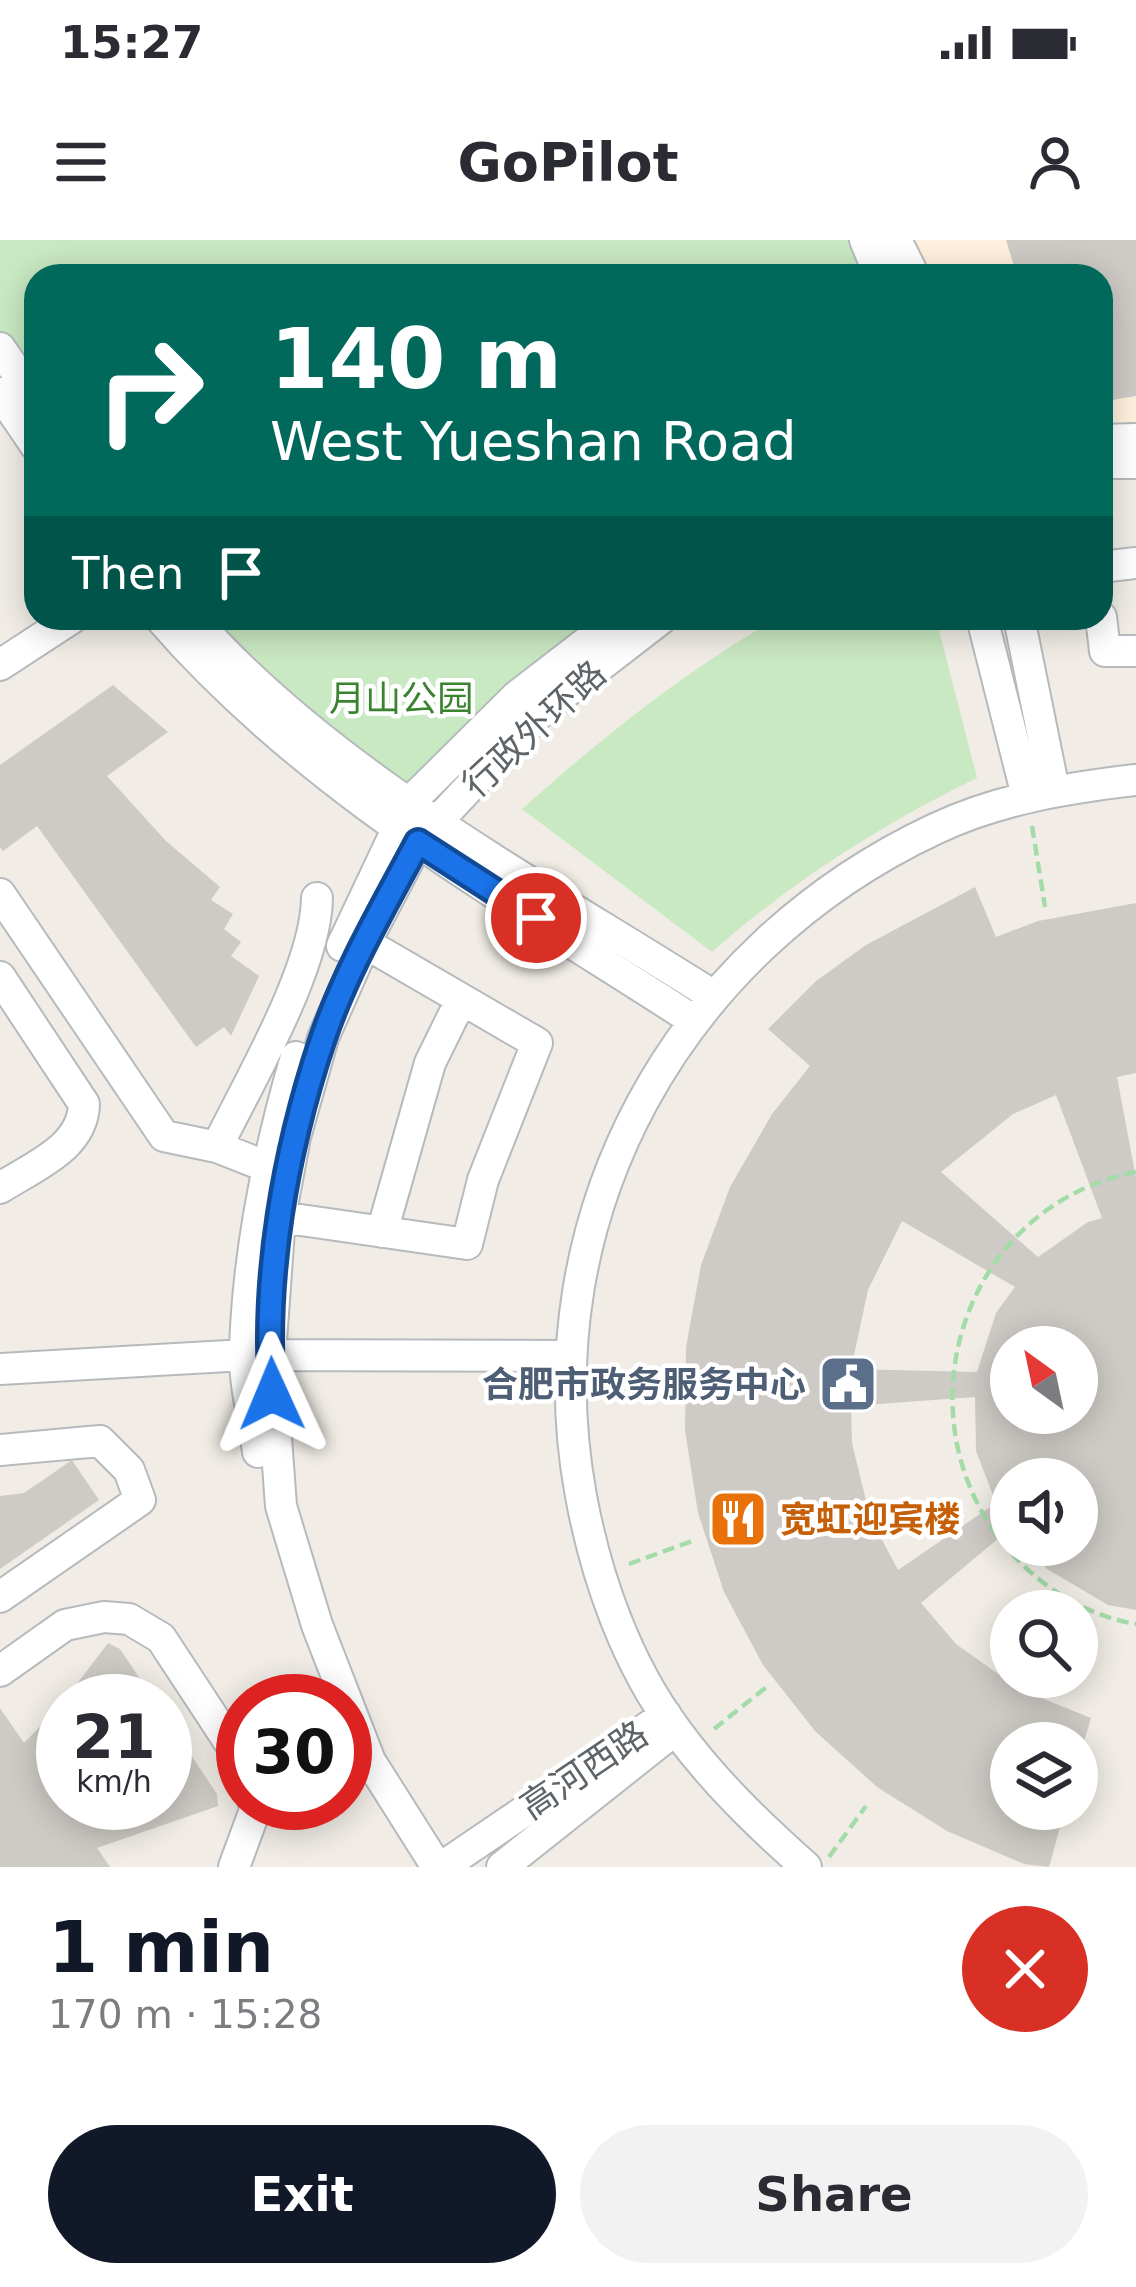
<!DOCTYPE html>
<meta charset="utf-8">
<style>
:root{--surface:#fff;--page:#f2f2f3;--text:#2b2b33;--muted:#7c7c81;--accent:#111827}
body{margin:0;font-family:"DejaVu Sans","Noto Sans SC",sans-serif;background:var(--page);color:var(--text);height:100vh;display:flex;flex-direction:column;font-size:45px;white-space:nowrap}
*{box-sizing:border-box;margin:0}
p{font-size:39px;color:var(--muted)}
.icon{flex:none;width:66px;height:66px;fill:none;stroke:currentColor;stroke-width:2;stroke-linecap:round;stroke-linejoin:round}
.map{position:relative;height:1627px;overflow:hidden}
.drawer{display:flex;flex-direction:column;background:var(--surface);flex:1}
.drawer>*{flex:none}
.hud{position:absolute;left:24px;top:24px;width:1089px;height:366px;border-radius:36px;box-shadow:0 6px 30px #0003;background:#00695c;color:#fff;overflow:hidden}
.needle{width:78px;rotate:327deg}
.tools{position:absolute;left:990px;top:1086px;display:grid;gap:24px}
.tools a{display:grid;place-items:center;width:108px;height:108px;border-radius:50%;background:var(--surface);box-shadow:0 6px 30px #0003;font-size:60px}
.speed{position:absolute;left:36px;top:1434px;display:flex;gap:24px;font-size:60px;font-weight:700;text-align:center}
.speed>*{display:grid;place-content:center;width:156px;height:156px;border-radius:50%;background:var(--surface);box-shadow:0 6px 30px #0003;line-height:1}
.speed small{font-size:30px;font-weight:400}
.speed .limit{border:18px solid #d22;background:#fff;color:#111}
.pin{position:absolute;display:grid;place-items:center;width:102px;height:102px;color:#fff;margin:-51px;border:6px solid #fff;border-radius:50%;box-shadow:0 3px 12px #0007}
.me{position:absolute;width:132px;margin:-66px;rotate:359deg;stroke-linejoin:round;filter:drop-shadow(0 0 9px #0008)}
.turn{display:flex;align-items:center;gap:42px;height:252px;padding:0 48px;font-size:54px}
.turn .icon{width:156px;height:156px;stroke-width:2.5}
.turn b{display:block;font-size:84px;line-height:102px}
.then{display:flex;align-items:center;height:114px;padding:0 48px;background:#0003;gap:24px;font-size:45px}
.round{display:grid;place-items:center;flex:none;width:126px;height:126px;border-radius:63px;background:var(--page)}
.headline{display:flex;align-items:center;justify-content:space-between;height:204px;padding:0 48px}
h1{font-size:72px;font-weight:800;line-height:90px;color:var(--accent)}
.button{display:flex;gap:24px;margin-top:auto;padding:24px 48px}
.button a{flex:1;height:138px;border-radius:72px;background:var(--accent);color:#fff;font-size:48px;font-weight:800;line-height:138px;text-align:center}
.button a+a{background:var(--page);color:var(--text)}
.status{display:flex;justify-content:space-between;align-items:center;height:84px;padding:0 60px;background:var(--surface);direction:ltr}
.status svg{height:33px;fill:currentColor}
header{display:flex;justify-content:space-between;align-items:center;height:156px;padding:0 48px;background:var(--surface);font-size:54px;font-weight:800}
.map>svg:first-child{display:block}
.commercial{fill:#fff1dd}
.green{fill:#c9e9c2}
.building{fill:#cecac5;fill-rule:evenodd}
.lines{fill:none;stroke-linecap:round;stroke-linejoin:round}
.minor-casing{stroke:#b7babd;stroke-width:34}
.path{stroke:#a4dca9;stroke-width:4.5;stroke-dasharray:12 6;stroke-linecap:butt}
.minor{stroke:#fff;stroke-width:30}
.route-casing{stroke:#114b97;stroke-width:30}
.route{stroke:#1a73e8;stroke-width:21}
.labels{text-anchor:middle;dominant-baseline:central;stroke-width:9;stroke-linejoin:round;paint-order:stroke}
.park-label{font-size:36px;fill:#3a8430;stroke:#fff}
.street-label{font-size:36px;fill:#5e6467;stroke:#fff}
.service-label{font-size:36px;font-weight:bold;fill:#4e5e75;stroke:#fff;text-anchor:end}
.food-label{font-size:36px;font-weight:bold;fill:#c56008;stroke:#fff;text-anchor:start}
</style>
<div class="status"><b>15:27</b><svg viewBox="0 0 49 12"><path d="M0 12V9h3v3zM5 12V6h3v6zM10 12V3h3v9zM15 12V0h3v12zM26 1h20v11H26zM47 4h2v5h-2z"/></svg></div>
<header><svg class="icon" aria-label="menu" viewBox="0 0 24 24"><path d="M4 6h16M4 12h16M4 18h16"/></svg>GoPilot<svg class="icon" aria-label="person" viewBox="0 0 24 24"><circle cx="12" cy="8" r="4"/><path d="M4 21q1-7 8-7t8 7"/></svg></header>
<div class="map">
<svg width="1136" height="1627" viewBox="0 0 1136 1627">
<rect width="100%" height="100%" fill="#f1ede6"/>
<!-- commercial -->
<path class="commercial" d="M896,0H1136V199L1101,200V36H914Z"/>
<!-- green -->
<path class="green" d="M0,0H865L880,36H36V161L0,108Z
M193,378H618L410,562Z
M777,378H936L977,538C880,585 793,641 712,712L522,569C604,496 682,433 777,378Z"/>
<!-- building -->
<path class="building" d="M1006,0H1136V156L1101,162V36H1017Z
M113,445L168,492L107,536L166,601L220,647L211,660L233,674L224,689L241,702L231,716L259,736L231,796L224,787L196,807L37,586L3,611L0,607V525Z
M975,647L996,697L1038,681L1136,663V833L1117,837L1136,938V1370L1108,1365L1047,1329L1026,1305H1077V1239H1011V1288L921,1363L956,1404L1019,1449L1091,1478L1078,1522L1077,1503H1011V1569H1065L1049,1627L1024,1624L947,1591L877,1547L815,1491L763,1425L724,1352L698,1273L685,1190L686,1107L701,1025L730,947L772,874L810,826L768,789L816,741L866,705ZM1056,855L1102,978L1088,982L1038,1017L941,932L1013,874ZM902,981L1015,1047L996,1073L977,1132L851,1129L868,1050ZM1011,1107H1077V1173H1011ZM975,1157L976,1211L996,1263L898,1330L870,1277L852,1203L851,1166Z
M72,1220L99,1260L0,1329V1256L24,1253Z
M108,1403L120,1409L155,1461H64Z
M63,1463V1563H165V1476L217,1554L218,1566L97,1608L110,1627H0V1468L24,1503Z"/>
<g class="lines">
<!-- minor casing -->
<g class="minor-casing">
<path id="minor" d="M865,0L880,36
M896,0L914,36
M0,108L36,161
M0,153L36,206
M1101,200L1136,199
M1101,223H1136
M1101,327L1136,323
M1101,377L1105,411H1136
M160,378C307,548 506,659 693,780
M193,378C328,533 539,645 712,755
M982,378L1027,556
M1019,378L1054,550
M0,425L72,378
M0,654L164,896L217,907L285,934
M342,706L410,562L517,456L618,378
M0,737L84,864C83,908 34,926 0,948
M217,907C249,841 316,729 317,658
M280,977L467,1004L483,940L537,803L365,703
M382,992L430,823L461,760
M0,1129L245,1115L570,1116
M0,1210L100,1201L129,1230L140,1260L0,1357
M258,1212C254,1180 244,1144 245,1110C248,1010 268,913 296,817
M0,1431L65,1385L104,1377L129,1379L161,1398L243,1523
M234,1627L255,1570L254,1563
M437,1627L370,1521L317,1385L281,1266L270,1115L280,977L295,897L323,798L365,703L418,602L539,473L662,378
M442,1627L666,1475
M502,1627L671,1493
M806,1627C758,1584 714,1542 676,1490C626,1423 596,1337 581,1256C529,975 679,709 935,589C998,559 1067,548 1136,540"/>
</g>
<!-- path -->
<path class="path" d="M1032,586L1045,667
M1136,932C952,968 891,1198 1024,1326C1054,1355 1094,1377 1136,1384
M601,1155L670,1149
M629,1324L695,1300
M714,1489L769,1445
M829,1617L866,1566"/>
<!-- minor -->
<use href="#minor" class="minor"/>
</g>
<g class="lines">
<!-- route casing -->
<g class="route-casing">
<path id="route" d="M272,1154C263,1037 285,912 322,801C345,732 384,666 418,602L536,678"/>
</g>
<!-- route -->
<use href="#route" class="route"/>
</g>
<!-- icons -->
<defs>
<g id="civic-square" transform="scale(3)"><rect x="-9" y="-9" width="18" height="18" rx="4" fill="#5c6f8a" stroke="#fff"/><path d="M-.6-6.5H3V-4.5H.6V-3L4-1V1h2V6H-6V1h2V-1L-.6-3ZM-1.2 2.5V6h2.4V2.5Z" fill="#fff"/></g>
<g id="restaurant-square" transform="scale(3)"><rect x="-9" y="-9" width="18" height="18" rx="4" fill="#e8710a" stroke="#fff"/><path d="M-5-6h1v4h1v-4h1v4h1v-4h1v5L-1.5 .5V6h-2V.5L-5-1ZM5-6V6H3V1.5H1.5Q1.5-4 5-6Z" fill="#fff"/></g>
</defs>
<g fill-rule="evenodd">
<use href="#civic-square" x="848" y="1144"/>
<use href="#restaurant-square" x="738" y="1279"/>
</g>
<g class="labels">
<!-- park labels -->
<g class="park-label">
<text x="401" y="458">月山公园</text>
</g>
<!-- street labels -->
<g class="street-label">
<text transform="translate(534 489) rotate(-43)">行政外环路</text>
<text transform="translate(584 1530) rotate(-34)">高河西路</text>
</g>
<!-- service labels -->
<g class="service-label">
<text x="806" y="1144">合肥市政务服务中心</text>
</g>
<!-- food labels -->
<g class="food-label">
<text x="780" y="1279">宽虹迎宾楼</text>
</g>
</g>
</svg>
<div class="tools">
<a><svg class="needle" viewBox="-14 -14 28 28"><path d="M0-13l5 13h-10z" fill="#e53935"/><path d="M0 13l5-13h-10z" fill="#7c7c81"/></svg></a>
<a><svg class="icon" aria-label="sound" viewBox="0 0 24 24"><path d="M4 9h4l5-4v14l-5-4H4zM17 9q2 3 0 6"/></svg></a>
<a><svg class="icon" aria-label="search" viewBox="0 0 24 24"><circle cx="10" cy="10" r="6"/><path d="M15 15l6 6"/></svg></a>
<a><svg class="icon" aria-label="layers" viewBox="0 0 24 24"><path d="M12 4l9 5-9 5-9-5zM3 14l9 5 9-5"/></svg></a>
</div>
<div class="speed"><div>21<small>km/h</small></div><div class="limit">30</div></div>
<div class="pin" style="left:536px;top:678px;background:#d93025"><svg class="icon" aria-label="arrive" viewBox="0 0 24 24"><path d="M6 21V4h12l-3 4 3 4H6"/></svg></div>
<svg class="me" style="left:272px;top:1154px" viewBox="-20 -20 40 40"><path d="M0-17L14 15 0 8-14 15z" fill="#1a73e8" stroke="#fff" stroke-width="4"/></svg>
<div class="hud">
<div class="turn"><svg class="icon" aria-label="right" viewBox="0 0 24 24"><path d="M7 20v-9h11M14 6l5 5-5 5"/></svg><div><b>140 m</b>West Yueshan Road</div></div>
<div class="then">Then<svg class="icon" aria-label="arrive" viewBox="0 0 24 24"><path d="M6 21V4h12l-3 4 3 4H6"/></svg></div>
</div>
</div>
<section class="drawer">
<div class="headline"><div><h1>1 min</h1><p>170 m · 15:28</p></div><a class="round" style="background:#d93025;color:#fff"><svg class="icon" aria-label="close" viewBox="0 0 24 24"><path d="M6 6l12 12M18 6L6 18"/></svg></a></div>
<div class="button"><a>Exit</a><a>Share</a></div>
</section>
